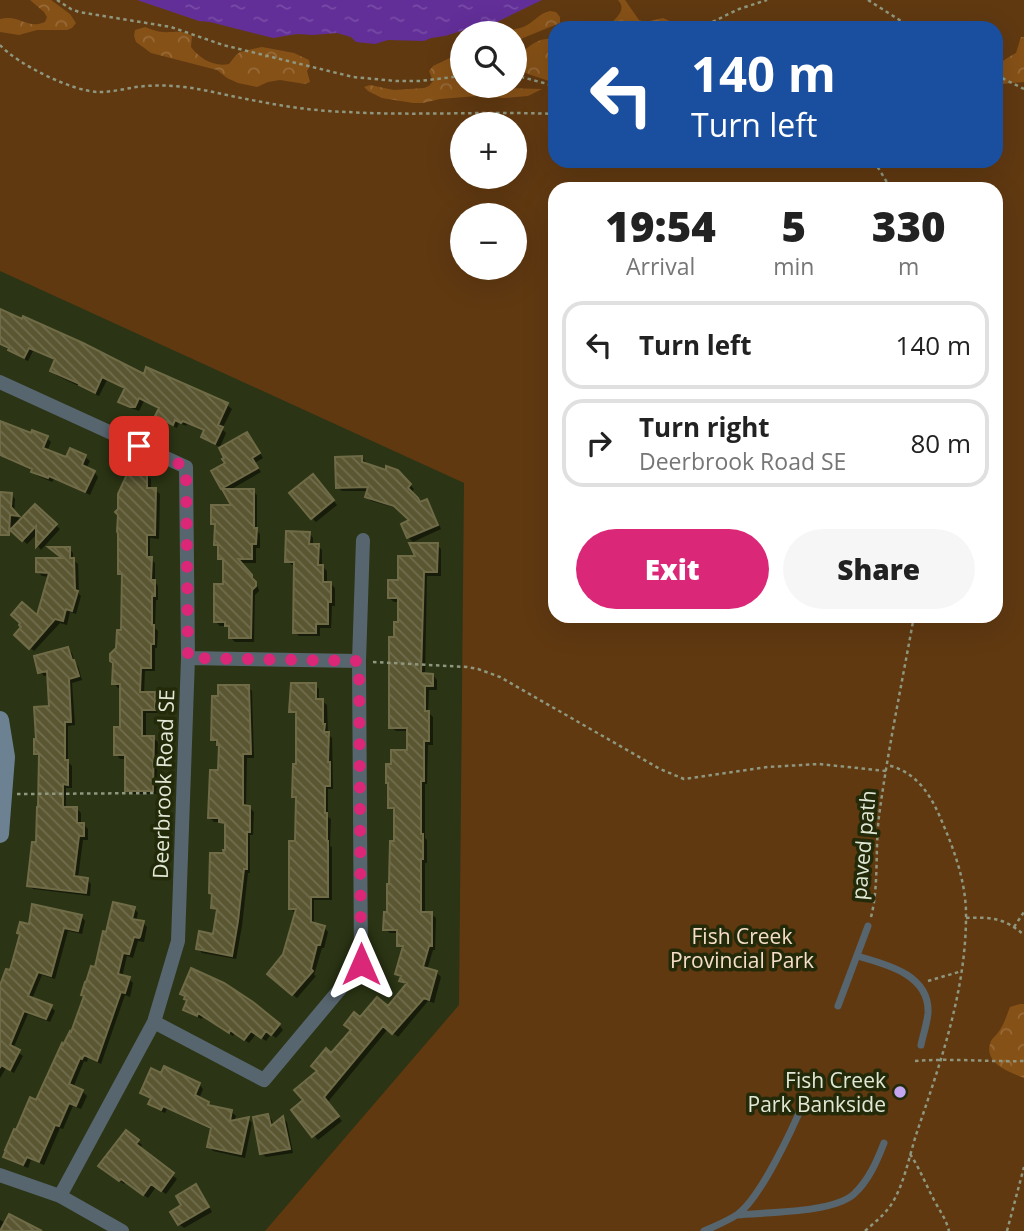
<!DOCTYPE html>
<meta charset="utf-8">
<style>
:root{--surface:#fff;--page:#f6f6f6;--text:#222;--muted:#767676;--line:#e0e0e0;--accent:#db2777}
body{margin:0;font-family:"Open Sans",sans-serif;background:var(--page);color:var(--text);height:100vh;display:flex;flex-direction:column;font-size:26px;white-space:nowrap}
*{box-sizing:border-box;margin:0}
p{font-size:23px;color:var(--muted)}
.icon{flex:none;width:38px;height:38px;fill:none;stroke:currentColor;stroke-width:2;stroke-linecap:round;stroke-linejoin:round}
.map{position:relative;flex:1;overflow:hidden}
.sheet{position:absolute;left:548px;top:182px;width:455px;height:441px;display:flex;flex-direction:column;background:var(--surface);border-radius:21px;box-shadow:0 7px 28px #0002}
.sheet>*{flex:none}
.hud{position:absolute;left:548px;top:21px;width:455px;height:147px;border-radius:21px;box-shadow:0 7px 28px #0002;background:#1a4fa0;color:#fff;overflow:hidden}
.controls{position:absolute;left:450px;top:21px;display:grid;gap:14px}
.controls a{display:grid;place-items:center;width:77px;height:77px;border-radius:50%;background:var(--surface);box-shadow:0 7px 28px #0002;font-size:35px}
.pin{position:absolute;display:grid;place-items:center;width:60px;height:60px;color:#fff;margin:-30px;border-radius:14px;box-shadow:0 4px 10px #0006}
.me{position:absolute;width:77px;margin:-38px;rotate:0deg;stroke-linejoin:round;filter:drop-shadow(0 0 5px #0008)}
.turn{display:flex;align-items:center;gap:24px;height:147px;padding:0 28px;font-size:32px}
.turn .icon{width:91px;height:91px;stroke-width:2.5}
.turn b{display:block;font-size:49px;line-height:60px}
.eta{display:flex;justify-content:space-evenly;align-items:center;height:119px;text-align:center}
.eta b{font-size:42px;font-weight:800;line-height:49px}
.action{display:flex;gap:14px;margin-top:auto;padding:14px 28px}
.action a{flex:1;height:80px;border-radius:42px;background:var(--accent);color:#fff;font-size:28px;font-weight:800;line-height:80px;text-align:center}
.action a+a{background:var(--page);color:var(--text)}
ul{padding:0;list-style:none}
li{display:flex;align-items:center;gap:21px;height:88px;margin:0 14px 10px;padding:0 14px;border:4px solid var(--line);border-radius:21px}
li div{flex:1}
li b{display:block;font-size:26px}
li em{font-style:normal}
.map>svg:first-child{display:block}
.green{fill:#603911;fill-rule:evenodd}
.forest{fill:url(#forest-crowns)}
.water{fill:url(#water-ripples)}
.shadow{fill:#0007}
.building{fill:url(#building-back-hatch);stroke:#6f6b47;stroke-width:2}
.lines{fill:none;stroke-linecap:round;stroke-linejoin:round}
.path{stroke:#8f977e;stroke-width:2.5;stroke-dasharray:3.5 3.5;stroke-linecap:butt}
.lane{stroke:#57656f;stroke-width:7}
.street{stroke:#57656f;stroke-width:14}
.secondary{stroke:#6c8293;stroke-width:18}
.route{stroke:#db2777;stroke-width:12;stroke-dasharray:0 21.6}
.poi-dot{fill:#c5a7f1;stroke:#222a09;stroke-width:2.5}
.labels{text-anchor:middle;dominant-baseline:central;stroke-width:7;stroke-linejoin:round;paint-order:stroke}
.street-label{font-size:21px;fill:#e1e8d5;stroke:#222a09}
.park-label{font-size:21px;fill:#f6dec9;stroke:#222a09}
.poi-label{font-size:21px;fill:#e1e8d5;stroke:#222a09;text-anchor:end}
</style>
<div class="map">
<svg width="1024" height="1231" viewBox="0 0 1024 1231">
<defs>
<pattern id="forest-crowns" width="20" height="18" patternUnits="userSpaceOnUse" patternTransform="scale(1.75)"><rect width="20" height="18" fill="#865117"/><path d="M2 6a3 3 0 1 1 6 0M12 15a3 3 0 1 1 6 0" fill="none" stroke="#976a38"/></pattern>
<pattern id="water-ripples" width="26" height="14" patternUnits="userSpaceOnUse" patternTransform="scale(1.75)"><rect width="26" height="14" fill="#622e98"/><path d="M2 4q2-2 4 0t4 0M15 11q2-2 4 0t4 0" fill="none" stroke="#784ca6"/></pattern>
<pattern id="building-back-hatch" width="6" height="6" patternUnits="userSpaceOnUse" patternTransform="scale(1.75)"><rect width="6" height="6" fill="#5a5632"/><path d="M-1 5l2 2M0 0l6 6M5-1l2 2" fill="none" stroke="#716e4f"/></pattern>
</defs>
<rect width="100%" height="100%" fill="#2b3414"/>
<!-- green -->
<path class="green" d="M0,0H1024V1231H265L459,1005L464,483L0,271ZM555,28H996V161H555ZM462,33H514V86H462ZM462,124H514V177H462ZM555,189H996V616H555ZM462,215H514V268H462Z"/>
<!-- forest -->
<path class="forest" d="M30,0H51L70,14L76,23L72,28L67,30H37L19,35L0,32V19C21,14 26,30 45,22L47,17L44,12Z
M618,0H625L639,20L645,22L663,18L680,26L681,28H644L637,22L632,21L628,28H607C614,19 628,11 618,0Z
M550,11L556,12L560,17V23L523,38L518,41L517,47L522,52C532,44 541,36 555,40V83L528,74L515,67L514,33H474C488,27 505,32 520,28C533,25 538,13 550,11Z
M145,27C151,29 157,32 163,32C175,33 181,29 192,36L191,47C200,59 214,67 229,64L236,55L240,52L262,47L294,53L309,60L310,66L307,71L310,82L305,84L280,80L268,82L257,87L238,83L227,78L217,70L151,53L136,42L134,36L135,30Z
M1021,37H1024V82L1000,84C994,64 1000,62 1016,53Z
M461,38H462V86H500L504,88L542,89L528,96L504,98L477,96L440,99L423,103H413L382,98L368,91L364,87L370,85L394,90L424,88L429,86L433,81L429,71L433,66L458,54Z
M1020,1004H1024V1078C1009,1072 982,1063 991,1041C993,1037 999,1033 1001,1028C1005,1022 1007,1014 1010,1007Z"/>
<!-- water -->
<path class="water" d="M137,0H542L497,22L474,27L445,36L431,38L424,41L388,40L375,44L356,42L351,37L337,33L313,35L297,34L273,38L210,22L199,21Z"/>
<!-- shadow -->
<path class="shadow" d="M0,310L144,376L147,370L227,405L232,409L222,429L226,433L220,447L207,441L203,437L205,432L187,424L186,426L179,423L177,428L161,420L157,416L160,409L144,401L139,411L125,406L121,401L126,389L107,380L99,396L56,375L52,371L56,360L33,351L28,361L14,354L10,350L0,345Z
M0,422L32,435L47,438L51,442L47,451L67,459L71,450L85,457L90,461L86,469L94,472L98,477L90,495L54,479L52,482L38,476L33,471L0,456Z
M247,434L251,438L263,458L255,463L261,472L228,491H253L257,495V531L260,534V548H256V563H239L256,581L259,591L255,595L254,642H235L230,637L231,630L227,626H220L215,621L224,586L225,563L220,558V548L216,544L217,527L213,523L234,507L223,488L227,464Z
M362,458L366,462V465L387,472L397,471L414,489L411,493L422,504L427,501L431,506L441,529L413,542L408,537L412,521L400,509L371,501L367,497L368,491H342L337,487Z
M146,474L151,479V490H155L160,494L159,539L150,538V558L155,563V582L158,586V600H156L155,628L158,631L157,648H155V671H145L144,694H154L158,698V713H146V738H153L158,742L157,794H131L127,790V759H120L116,754L121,729L122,688H118L114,683L115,663L123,632L124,577L120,573Z
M317,480L337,505L316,522L312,518Z
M0,494H11L15,499L14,513L22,522L35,507L60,529L41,550L38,546V533L27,544L0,519Z
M309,533L313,538V546H318L322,550V566L327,571V583H330L335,588V606H332L331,628H320V636H299L295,632L296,565H292L287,561Z
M437,545L441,549V576H427L425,675H433L437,680V690H429L428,712L433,717V745H428L427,784H425V838L427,840V863H425V913L431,914L436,918L435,950H433L427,970L437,973L441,977L434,1003L428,1001L398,1037L388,1029L327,1103L342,1121L318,1140L293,1111L305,1101L319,1071L360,1019L388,1008L407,986L397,974L404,950L399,945V933H390L385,929L389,913L395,842L396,811H394L390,807L393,766L408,752L409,731H396L391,727L395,638L400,624V602H394L389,598L417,558Z
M69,549L73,553V560L78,564L79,594L81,596L76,614L70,612L67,625L60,623L34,651L16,635L37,618L50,577L42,576L38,572L66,560Z
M68,649L72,653L75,663L78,666L82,680L72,683L75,725L68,726V762L72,766V788H66V809H77L81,813V825H84L88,829V840H83L78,878L87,879L91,884L90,896L33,889L29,885L38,844L40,758L36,754L51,708L49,675L44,676L40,672Z
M315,685L319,689V701H322L327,705L328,734L332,738L333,789H328V817L331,819L330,846L332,847V900H314V925L324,927L328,932L324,948H322L314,975L316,976L297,998L273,978L285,955L296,914L291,909L297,843V799L294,796L297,766L298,716L291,711Z
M248,687L252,691L254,758H247L246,807H249L254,812L253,835H250V873H248L242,926L236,959L202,953L198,948L214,936L217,912L212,907L214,896L210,892L225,855L227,826L221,822H214L210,818L220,772V746L212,739Z
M134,908L138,913L136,921L143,923L147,927L144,942L138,941L133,958L127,956L122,977L129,979L133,983L130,997L125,995L101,1064L88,1058L87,1062L84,1061L73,1088L82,1091L87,1096L81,1109L73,1106L63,1129L60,1128L44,1165L31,1160L28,1168L10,1161L5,1156L17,1132L37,1102L71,1033L97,969L108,934Z
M81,916L85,921L82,934L68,931L55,979L42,975L32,999L51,1007L55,1011L50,1022L28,1014L13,1049L23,1056L14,1073L6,1068L0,1078V998L30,926Z
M182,993L279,1025L283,1030L276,1038L271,1034L266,1041L256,1034L249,1043L235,1033L233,1036L203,1015L202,1019L189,1013L185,1009L189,1001Z
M199,1084L203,1089L199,1099L208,1103L213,1107L231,1111L236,1116L234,1122L248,1119L252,1123L245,1158L213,1151L209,1146L212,1130L167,1109L165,1113L154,1108L150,1104L152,1099L142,1092Z
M268,1116L272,1120L273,1127L283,1119L287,1122L293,1153L266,1157L261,1153Z
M126,1132L142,1145L140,1149L177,1179L166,1194L156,1187L148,1198L126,1182L124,1184L105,1170Z
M196,1186L200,1190L212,1212L184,1228L179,1224L184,1206Z
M0,1220L6,1223L38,1231H0Z"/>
<!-- building -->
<path class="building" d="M0,309L22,319L23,316L83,343L144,374L146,367L228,403L218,425L223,427L215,444L201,437L204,430L183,421L181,423L175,420L173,425L155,416L159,408L139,398L135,407H130L118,402L125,388L102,377L95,393L79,385L80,384L50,371L55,359L29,348L24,358L8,350L9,348L0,344Z
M0,421L31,433L32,430L48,436L43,448L66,457L70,448L86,455L82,465L95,471L85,492L49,476L48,478L31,472L32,469L0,455Z
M247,432L260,453L252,458L258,468L221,489L211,471L225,463L222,459L224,458L219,448Z
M362,456V462L386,470V466L398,470L411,484L408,488L418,498L420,502L427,499L438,525L407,538L401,524L409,520L394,506L365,497L368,487L336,488L335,457Z
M128,472L147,473V488H156L155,535H147V557H152L151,580H155V596H152V625H154V644H151V668H141L140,692H155V710H142V736H154L153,791H125V755H114V727H120V684H112L113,663L110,661V654L116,648L117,630H121L122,574H118V534L117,531L118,515L115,512L118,509V494Z
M313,474L334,500L311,519L289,493Z
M222,489H254V528H257L256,544H252V559H238L252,575V578L256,582V586L252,590L251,638H229V626H225V622H214V584H223V559H218V545H214L215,524H211V505H231Z
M0,492L12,493L11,507L19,516L10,515L9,535H0Z
M35,504L57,524L36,547V526L22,541L10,530Z
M286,531L310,532L309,544H319L318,565H323V582H331V602H328V624H316V633H293L294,562H285Z
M409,543H438L437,572H424L421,673L433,674V686H425V711H429V741H424V781H421V834H423V859H421V912H432V946H429L423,967L437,971L429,1000L424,998L392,1034L383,1026L324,1097L339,1116L312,1137L291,1110L303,1100L294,1090L317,1071L311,1066L326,1048L331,1053L351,1030L344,1025L354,1012L360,1017L377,997L388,1006L407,983L399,981L401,976L395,974L403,946H397V930H383L384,912H387V884H389L390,841H394V808H388V783H386V764H391V750H407V728H389V637H394V622H398V598H388V580H398V556H415Z
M48,547H70V558H74L75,590L78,591L72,611L66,609L63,621L55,619L29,649L14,635L21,627L19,625L20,623L11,615L22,602L37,615L49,573L36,572V558H62Z
M68,647L72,660H74L79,676L69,679L71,722H65V760H68V785L63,784V807H77V823H84V836H79L74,876L88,878L86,893L27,886L32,842H36L37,807H38L39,754H34V739H36L34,707L49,706L47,671L38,673L34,656Z
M291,683H316V699H323V724H325L324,732H329L328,762H330V786H325V813H327V841H328V897H311V922L325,926L320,945H317L311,969L313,971L292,995L267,974L283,954L296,909H289V841H295L296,797H292L293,764H296V712H289Z
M218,685H249L251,754H243V805L250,806V832H247V869H244L238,921L232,956L196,949L199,931L213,934L217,909L211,908L212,894L209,893L210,853H224L223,850H225V823L219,822V818H208L210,770H218L219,745H217V740H211L212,696H218Z
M113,902L135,907L132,919L144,921L140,937L139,938L134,937L129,954L123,953L118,974L130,977L125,993L121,992L97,1061L84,1055L82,1059L80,1058L69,1084L83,1090L76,1106L69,1103L59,1126L55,1125L39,1162L27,1157L23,1165L3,1157L6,1150H5L14,1129L16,1130L30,1097L36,1100L62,1043L63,1045L70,1031L71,1032L84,996L81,995L85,982H86L91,966L95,967L103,931L106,932Z
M32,904L82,915L78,931L64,928L51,976L38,972L28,996L52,1005L46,1019L24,1011L10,1045L20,1050L10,1070L1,1065L0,1068V985L6,969L10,970L20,934L17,933L20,922L29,924Z
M191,968L224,983L253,1002L280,1024L271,1035L266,1031L261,1038L251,1031L244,1040L230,1030L229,1033L198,1013L197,1016L183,1010L187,1000L184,999L185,996L180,994Z
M164,1066L200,1083L195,1095L209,1102L208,1105L232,1110L230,1121L249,1117L241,1154L207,1147L211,1128L163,1106L161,1110L148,1104L151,1098L140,1093L151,1068L161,1073Z
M268,1114L271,1126L283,1116L290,1149L260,1154L253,1117Z
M126,1130L139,1140L136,1144L174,1173L161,1191L151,1184L143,1195L121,1179L119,1181L98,1166Z
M196,1184L209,1207L178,1225L170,1212L181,1205L176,1196Z
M9,1214L42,1231H0Z"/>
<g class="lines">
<!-- path -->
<path class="path" d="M57,0L71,9L79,12L171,27L223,45L353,77L396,81H420L462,76
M868,0L912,28
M700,28L739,9L767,0
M0,45C17,64 73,92 99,92C112,92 124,89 136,87C152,85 168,85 184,87C209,90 233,97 257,101C287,107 317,111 347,112C416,116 486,111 555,114
M514,75L555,86
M996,75L1024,89
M874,161L891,189
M373,662L467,667L478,669L500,677L660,769L684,779L768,767L819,764L886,771
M17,794L168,793
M871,917C879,886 875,849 879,816C888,749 902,683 914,616
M966,918C991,917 1005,918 1024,935
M1014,927L1024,912
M928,981L962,971
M915,1061C951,1058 988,1062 1024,1061
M910,1154C920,1169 926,1185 934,1200C940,1211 946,1219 949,1231
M865,1231C876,1221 887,1213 894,1200C906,1178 910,1152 918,1129C942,1058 967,987 966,911C965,881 955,852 943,824C932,797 918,772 887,765
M1007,1231L1024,1167"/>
<!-- lane -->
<path class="lane" d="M857,956C885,964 930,974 928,1013C927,1024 923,1035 921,1045
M838,1006L868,926
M737,1215C767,1212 833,1213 854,1194C869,1180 877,1161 884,1143
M704,1231C715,1226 728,1221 738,1214C761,1197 793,1128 804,1101"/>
<!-- street -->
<path class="street" d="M0,382L186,467L188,658L178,941L154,1022L60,1196
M359,661L363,540
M154,1022L264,1080L361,964L359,661L188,658
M0,1175L60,1196L122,1231"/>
<!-- secondary -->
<path class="secondary" d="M0,720L6,757L0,834"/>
</g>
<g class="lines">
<!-- route -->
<path class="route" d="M139,446L186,467L188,658L359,661L361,964"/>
</g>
<!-- markers -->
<circle class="poi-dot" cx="900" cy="1092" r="7"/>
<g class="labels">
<!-- street labels -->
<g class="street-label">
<text transform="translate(163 784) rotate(-88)">Deerbrook Road SE</text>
<text transform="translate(863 845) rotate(-85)">paved path</text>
</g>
<!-- park labels -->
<g class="park-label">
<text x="742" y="936">Fish Creek<tspan x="742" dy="24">Provincial Park</tspan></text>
</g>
<!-- poi labels -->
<g class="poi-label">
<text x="886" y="1080">Fish Creek<tspan x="886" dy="24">Park Bankside</tspan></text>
</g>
</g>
</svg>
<div class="controls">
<a><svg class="icon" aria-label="search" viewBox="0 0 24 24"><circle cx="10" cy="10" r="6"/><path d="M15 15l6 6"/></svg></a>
<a>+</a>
<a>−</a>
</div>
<div class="pin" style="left:139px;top:446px;background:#d93025"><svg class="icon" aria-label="arrive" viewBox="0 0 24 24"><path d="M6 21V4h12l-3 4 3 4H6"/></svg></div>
<svg class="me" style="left:361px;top:964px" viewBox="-20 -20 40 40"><path d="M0-17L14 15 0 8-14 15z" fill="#db2777" stroke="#fff" stroke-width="4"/></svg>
<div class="hud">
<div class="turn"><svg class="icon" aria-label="left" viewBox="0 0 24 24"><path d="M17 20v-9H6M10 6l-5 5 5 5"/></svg><div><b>140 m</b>Turn left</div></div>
</div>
<section class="sheet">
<div class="eta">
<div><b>19:54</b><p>Arrival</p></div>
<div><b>5</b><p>min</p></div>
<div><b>330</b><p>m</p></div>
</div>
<ul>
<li><svg class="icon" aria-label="left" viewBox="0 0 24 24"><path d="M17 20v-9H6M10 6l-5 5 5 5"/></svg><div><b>Turn left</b></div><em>140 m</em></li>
<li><svg class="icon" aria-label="right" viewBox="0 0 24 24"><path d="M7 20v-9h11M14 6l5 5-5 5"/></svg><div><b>Turn right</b><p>Deerbrook Road SE</p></div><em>80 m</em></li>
</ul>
<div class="action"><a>Exit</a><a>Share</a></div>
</section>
</div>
